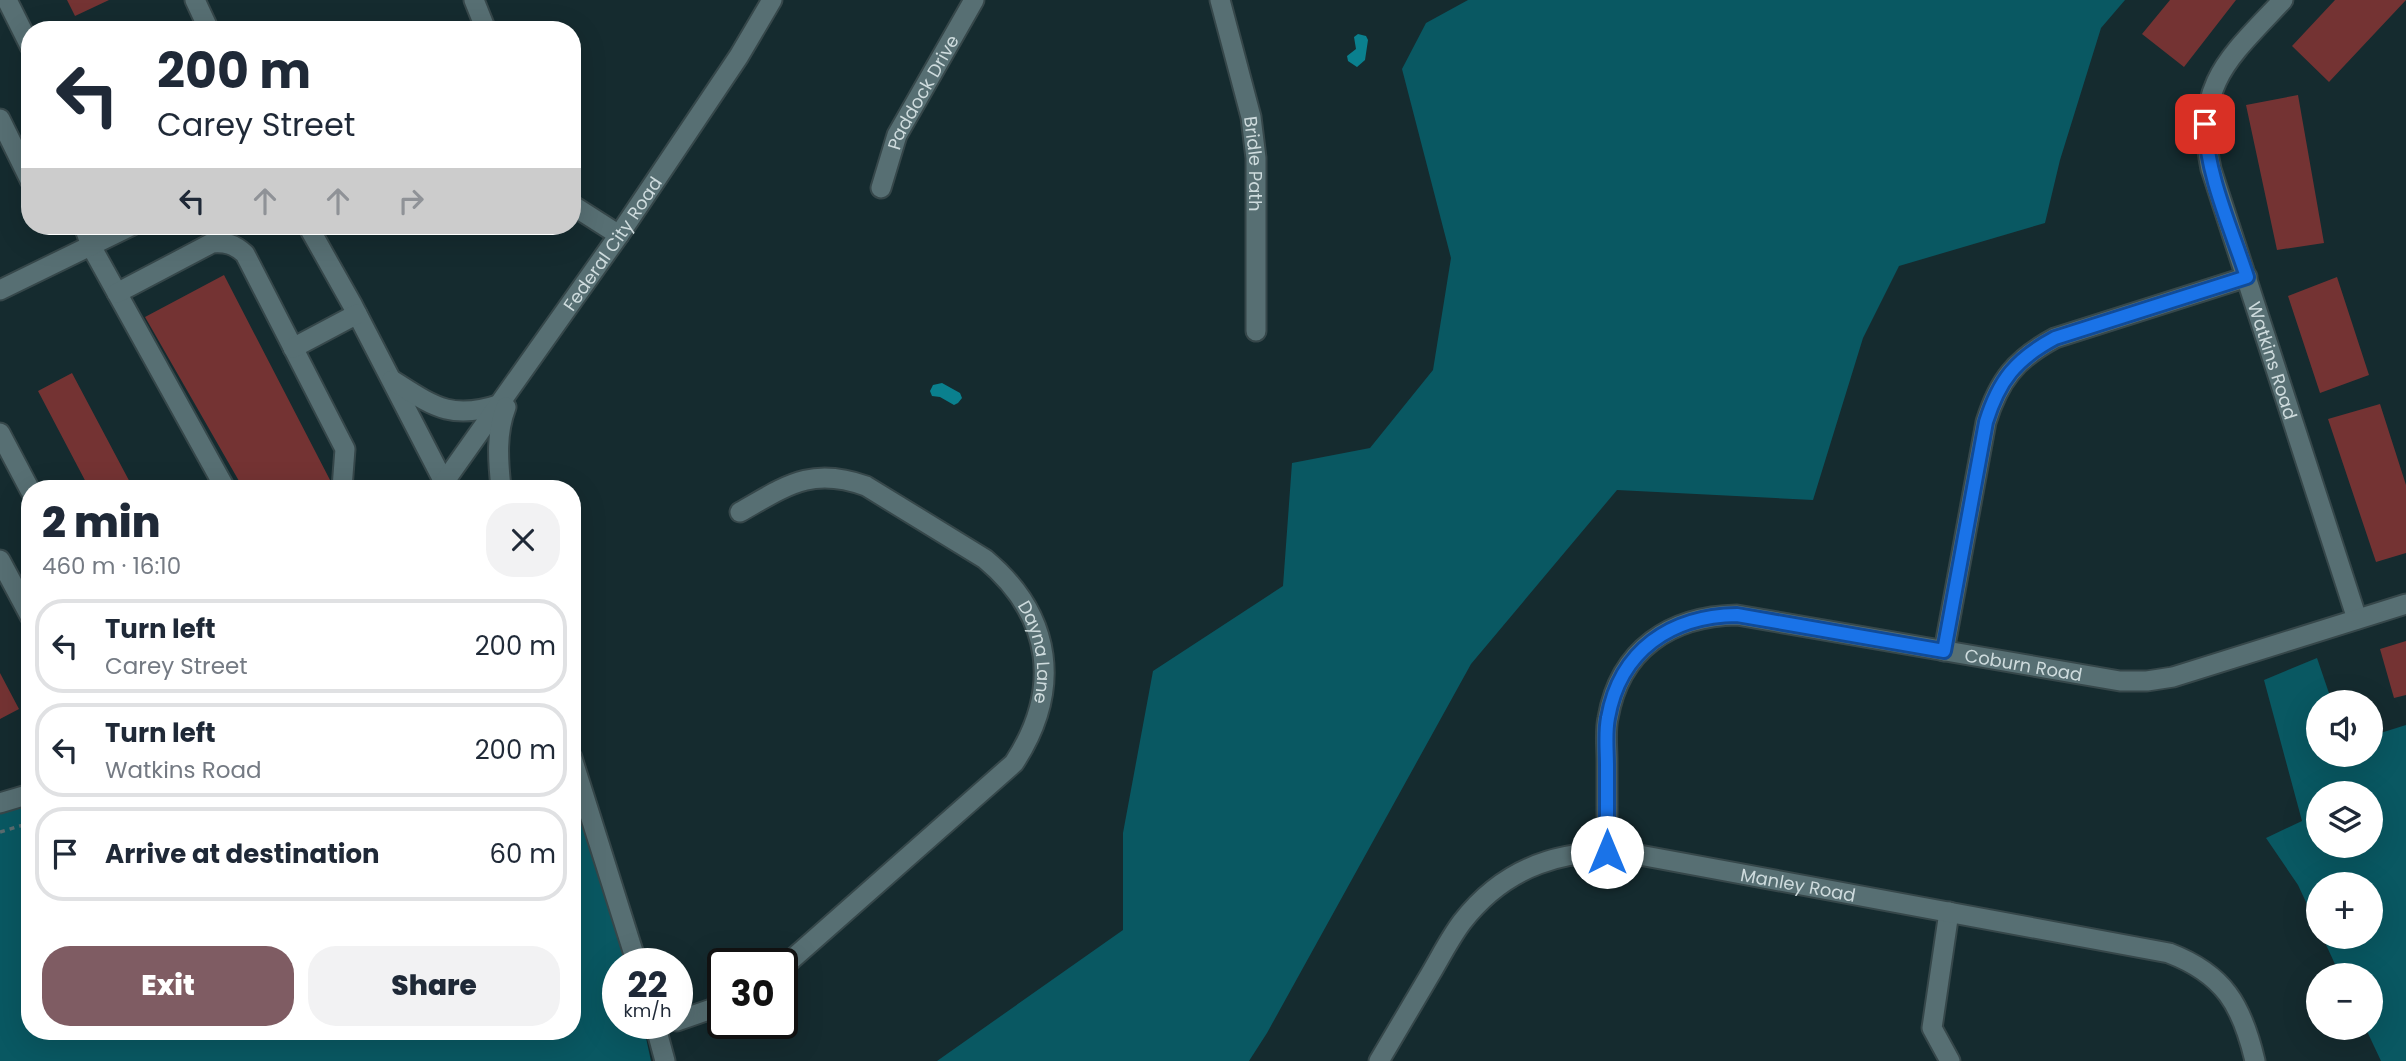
<!DOCTYPE html>
<meta charset="utf-8">
<style>
:root{--surface:#fff;--page:#f2f2f3;--text:#1f2937;--muted:#747a83;--line:#e0e1e3;--accent:#7f5c63}
body{margin:0;font-family:Poppins,sans-serif;background:var(--page);color:var(--text);height:100vh;display:flex;flex-direction:column;font-size:26px;white-space:nowrap}
*{box-sizing:border-box;margin:0}
p{font-size:23px;color:var(--muted)}
.icon{flex:none;width:38px;height:38px;fill:none;stroke:currentColor;stroke-width:2;stroke-linecap:round;stroke-linejoin:round}
.map{position:relative;flex:1;overflow:hidden}
.panel{position:absolute;left:21px;top:480px;width:560px;height:560px;display:flex;flex-direction:column;background:var(--surface);border-radius:28px;box-shadow:0 7px 28px #0002}
.panel>*{flex:none}
.guide{position:absolute;left:21px;top:21px;width:560px;height:214px;border-radius:28px;box-shadow:0 7px 28px #0002;background:#fff;color:var(--text);overflow:hidden}
.tools{position:absolute;left:2306px;top:690px;display:grid;gap:14px}
.tools a{display:grid;place-items:center;width:77px;height:77px;border-radius:50%;background:var(--surface);box-shadow:0 7px 28px #0002;font-size:35px}
.speed{position:absolute;left:602px;top:948px;display:flex;gap:14px;font-size:35px;font-weight:700;text-align:center}
.speed>*{display:grid;place-content:center;width:91px;height:91px;border-radius:50%;background:var(--surface);box-shadow:0 7px 28px #0002;line-height:1}
.speed small{font-size:18px;font-weight:400}
.speed .limit{border:4px solid #111;border-radius:10px;background:#fff;color:#111}
.pin{position:absolute;display:grid;place-items:center;width:60px;height:60px;color:#fff;margin:-30px;border-radius:14px;box-shadow:0 4px 10px #0006}
.me{position:absolute;width:77px;margin:-38px;rotate:0deg;stroke-linejoin:round;filter:drop-shadow(0 0 5px #0008)}
.turn{display:flex;align-items:center;gap:24px;height:147px;padding:0 21px;font-size:32px}
.turn .icon{width:91px;height:91px;stroke-width:2.5}
.turn b{display:block;font-size:49px;line-height:60px}
.lanes{display:flex;align-items:center;height:66px;padding:0 21px;background:#0003;justify-content:center;gap:35px;direction:ltr}
.lanes .off{opacity:.35}
.round{display:grid;place-items:center;flex:none;width:74px;height:74px;border-radius:28px;background:var(--page)}
.headline{display:flex;align-items:center;justify-content:space-between;height:119px;padding:0 21px}
h1{font-size:42px;font-weight:800;line-height:52px}
.action{display:flex;gap:14px;margin-top:auto;padding:14px 21px}
.action a{flex:1;height:80px;border-radius:28px;background:var(--accent);color:#fff;font-size:28px;font-weight:800;line-height:80px;text-align:center}
.action a+a{background:var(--page);color:var(--text)}
ul{padding:0;list-style:none}
li{display:flex;align-items:center;gap:21px;height:94px;margin:0 14px 10px;padding:0 7px;border:4px solid var(--line);border-radius:28px}
li div{flex:1}
li b{display:block;font-size:26px}
li em{font-style:normal}
.map>svg:first-child{display:block}
.green{fill:#095862;fill-rule:evenodd}
.water{fill:#0a808e}
.building{fill:#743333}
.lines{fill:none;stroke-linecap:round;stroke-linejoin:round}
.minor-casing{stroke:#36474a;stroke-width:23}
.path{stroke:#5a6c6f;stroke-width:3.5;stroke-dasharray:5 5;stroke-linecap:butt}
.minor{stroke:#576f73;stroke-width:19}
.route-casing{stroke:#114b97;stroke-width:18}
.route{stroke:#1a73e8;stroke-width:12}
.labels{text-anchor:middle;dominant-baseline:central;stroke-width:7;stroke-linejoin:round;paint-order:stroke}
.street-label{font-size:18px;fill:#cedbdd;stroke:#0b2125}
</style>
<div class="map">
<svg width="2406" height="1061" viewBox="0 0 2406 1061">
<rect width="100%" height="100%" fill="#152b2f"/>
<!-- green -->
<path class="green" d="M1468,0H2125L2101,28L2060,160L2045,223L1899,266L1863,338L1813,500L1617,490L1471,664L1267,1033L1249,1061H937L1123,930V833L1153,671L1283,586L1292,463L1370,448L1433,370L1451,258L1402,69L1426,23Z
M2317,658L2332,702H2319V754H2371V736L2406,725V1061H2381L2365,1027H2371V975H2340L2322,936H2371V884H2319V930L2298,885L2266,838L2302,821L2264,680ZM2319,793H2371V845H2319Z
M572,782L626,964H618V1024H643L651,1061H0V808L30,798V1031H572Z"/>
<!-- water -->
<path class="water" d="M1358,34L1366,36L1368,40L1365,60L1357,67L1348,61L1347,56L1356,49L1354,37Z
M942,383L960,393L962,398L958,403L954,405L940,397L932,396L930,391L933,385Z"/>
<!-- building -->
<path class="building" d="M67,0H109L75,16Z
M2170,0H2236L2184,67L2142,34Z
M2335,0H2406L2329,82L2292,46Z
M2298,95L2324,243L2277,250L2246,105Z
M224,275L330,480V488H243L145,317Z
M2337,277L2369,375L2320,393L2288,296Z
M72,373L133,488H89L38,391Z
M2380,404L2406,485V553L2376,562L2328,419Z
M2406,641V695L2394,698L2380,649Z
M0,673L19,709L0,719Z"/>
<g class="lines">
<!-- minor casing -->
<g class="minor-casing">
<g id="minor">
<path d="M7,0L30,46"/>
<path d="M195,0L209,30"/>
<path d="M474,0L486,30"/>
<path id="s1" d="M1220,0L1251,117L1256,158V331"/>
<path id="s2" d="M2283,0C2230,57 2193,84 2211,169L2357,619"/>
<path d="M0,119L30,180"/>
<path id="s3" d="M881,188L897,135L974,0"/>
<path d="M572,205L619,235"/>
<path d="M84,226L91,246L225,488"/>
<path d="M308,226L353,306L447,488"/>
<path d="M0,290L131,226"/>
<path d="M117,293L212,243C226,242 234,244 245,254L345,449L342,488"/>
<path d="M293,348L357,314"/>
<path d="M392,380C433,406 451,421 501,404"/>
<path d="M0,433L30,490"/>
<path id="s4" d="M440,488L619,235L739,56L772,0"/>
<path d="M501,488C498,460 496,433 506,407"/>
<path id="s5" d="M740,512C786,486 811,466 866,486L985,559C1053,616 1062,690 1014,763L782,968"/>
<path d="M0,560L30,616"/>
<path d="M1944,651L1986,422C1999,380 2016,359 2055,338L2247,277"/>
<path d="M572,758L637,964"/>
<path d="M0,803L30,794"/>
<path id="s6" d="M1607,852C1607,821 1607,791 1607,761C1607,747 1605,731 1608,718C1620,649 1671,616 1737,615L2120,681H2147L2173,677L2406,604"/>
<path d="M1949,912L1932,1028L1950,1061"/>
<path d="M677,1021L723,1005"/>
<path d="M655,1024L665,1061"/>
<path id="s7" d="M1379,1061C1396,1032 1414,1002 1431,973C1441,956 1450,938 1462,922C1506,865 1565,847 1634,854L2169,953C2224,974 2242,1005 2255,1061"/>
</g>
</g>
<!-- path -->
<path class="path" d="M0,832L30,823"/>
<!-- minor -->
<use href="#minor" class="minor"/>
</g>
<g class="lines">
<!-- route casing -->
<g class="route-casing">
<path id="route" d="M1607,852C1607,823 1607,794 1607,766C1607,750 1605,733 1608,718C1620,650 1671,616 1737,615L1944,651L1986,422C1999,380 2016,359 2055,338L2247,277C2231,228 2207,176 2205,124"/>
</g>
<!-- route -->
<use href="#route" class="route"/>
</g>
<g class="labels">
<!-- street labels -->
<g class="street-label">
<text stroke="none"><textPath href="#s3" startOffset="105">Paddock Drive</textPath></text>
<text stroke="none"><textPath href="#s1" startOffset="168">Bridle Path</textPath></text>
<text stroke="none"><textPath href="#s4" startOffset="299">Federal City Road</textPath></text>
<text stroke="none"><textPath href="#s2" startOffset="396">Watkins Road</textPath></text>
<text stroke="none"><textPath href="#s5" startOffset="385">Dayna Lane</textPath></text>
<text stroke="none"><textPath href="#s6" startOffset="606">Coburn Road</textPath></text>
<text stroke="none"><textPath href="#s7" startOffset="523">Manley Road</textPath></text>
</g>
</g>
</svg>
<div class="tools">
<a><svg class="icon" aria-label="sound" viewBox="0 0 24 24"><path d="M4 9h4l5-4v14l-5-4H4zM17 9q2 3 0 6"/></svg></a>
<a><svg class="icon" aria-label="layers" viewBox="0 0 24 24"><path d="M12 4l9 5-9 5-9-5zM3 14l9 5 9-5"/></svg></a>
<a>+</a>
<a>−</a>
</div>
<div class="speed"><div>22<small>km/h</small></div><div class="limit">30</div></div>
<div class="pin" style="left:2205px;top:124px;background:#d93025"><svg class="icon" aria-label="arrive" viewBox="0 0 24 24"><path d="M6 21V4h12l-3 4 3 4H6"/></svg></div>
<svg class="me" style="left:1607px;top:852px" viewBox="-20 -20 40 40"><circle r="19" fill="#fff"/><path d="M0-13L10 11 0 6-10 11z" fill="#1a73e8"/></svg>
<div class="guide">
<div class="turn"><svg class="icon" aria-label="left" viewBox="0 0 24 24"><path d="M17 20v-9H6M10 6l-5 5 5 5"/></svg><div><b>200 m</b>Carey Street</div></div>
<div class="lanes"><svg class="icon" aria-label="left" viewBox="0 0 24 24"><path d="M17 20v-9H6M10 6l-5 5 5 5"/></svg><svg class="icon off" aria-label="ahead" viewBox="0 0 24 24"><path d="M12 20V5M6 11l6-6 6 6"/></svg><svg class="icon off" aria-label="ahead" viewBox="0 0 24 24"><path d="M12 20V5M6 11l6-6 6 6"/></svg><svg class="icon off" aria-label="right" viewBox="0 0 24 24"><path d="M7 20v-9h11M14 6l5 5-5 5"/></svg></div>
</div>
<section class="panel">
<div class="headline"><div><h1>2 min</h1><p>460 m · 16:10</p></div><a class="round"><svg class="icon" aria-label="close" viewBox="0 0 24 24"><path d="M6 6l12 12M18 6L6 18"/></svg></a></div>
<ul>
<li><svg class="icon" aria-label="left" viewBox="0 0 24 24"><path d="M17 20v-9H6M10 6l-5 5 5 5"/></svg><div><b>Turn left</b><p>Carey Street</p></div><em>200 m</em></li>
<li><svg class="icon" aria-label="left" viewBox="0 0 24 24"><path d="M17 20v-9H6M10 6l-5 5 5 5"/></svg><div><b>Turn left</b><p>Watkins Road</p></div><em>200 m</em></li>
<li><svg class="icon" aria-label="arrive" viewBox="0 0 24 24"><path d="M6 21V4h12l-3 4 3 4H6"/></svg><div><b>Arrive at destination</b></div><em>60 m</em></li>
</ul>
<div class="action"><a>Exit</a><a>Share</a></div>
</section>
</div>
